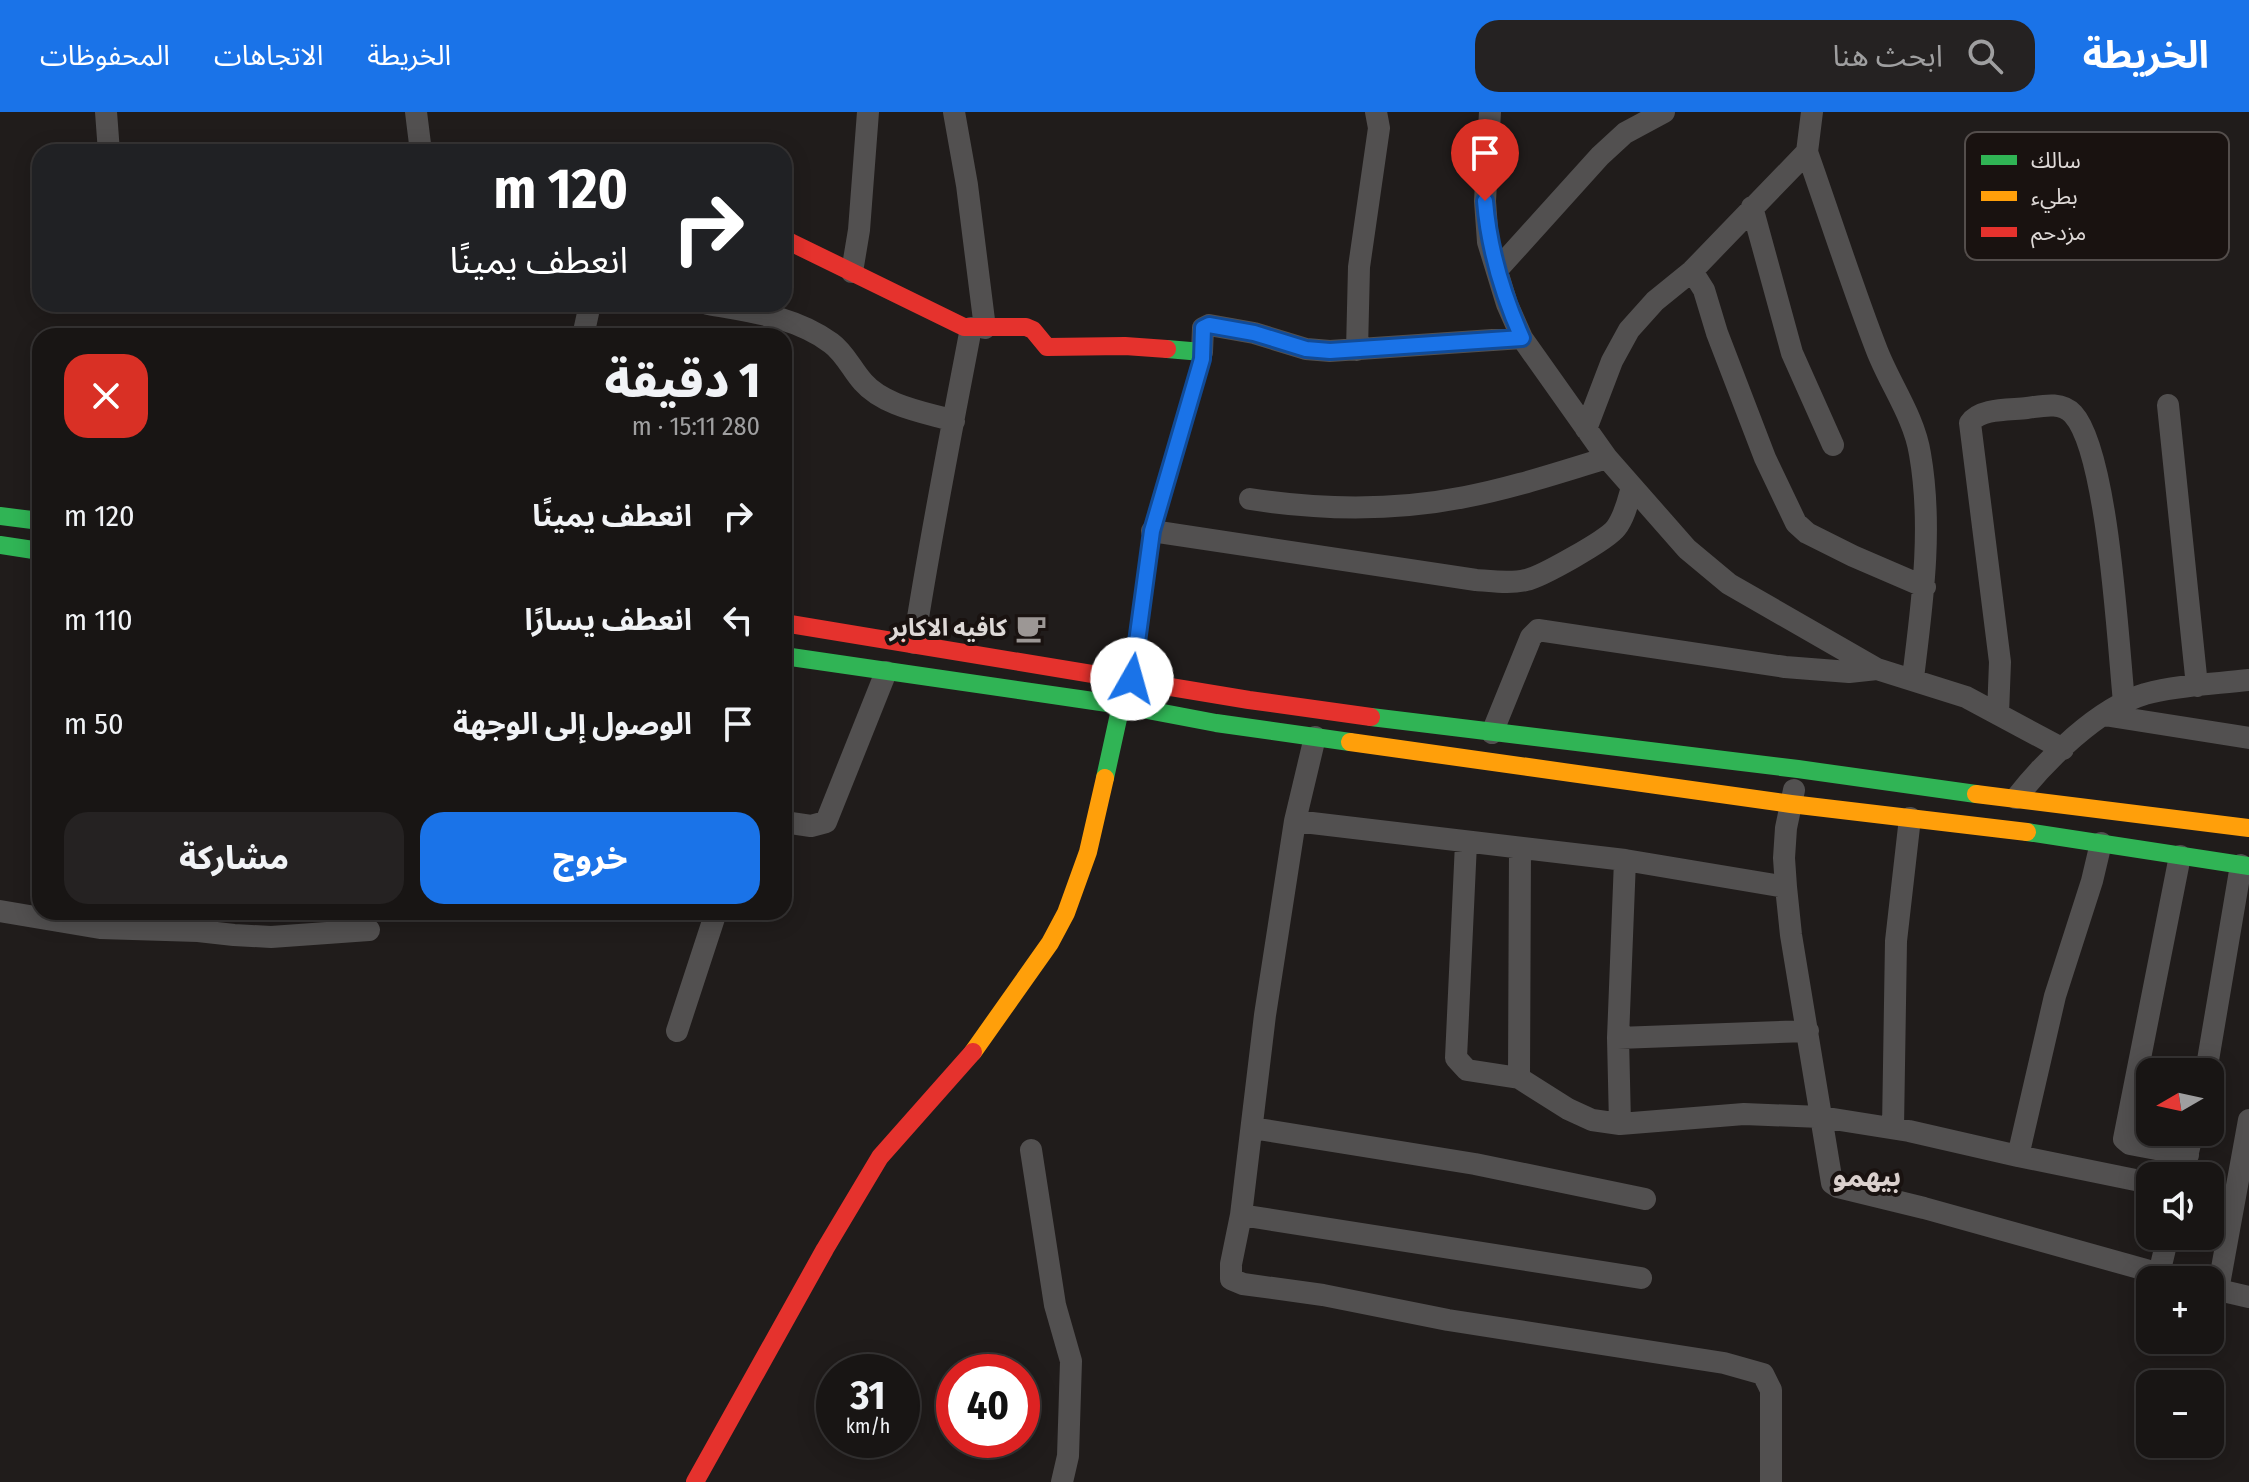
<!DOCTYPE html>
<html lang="ar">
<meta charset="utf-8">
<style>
:root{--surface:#181514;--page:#252222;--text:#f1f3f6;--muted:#9f9fa0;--line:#363434;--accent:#1a73e8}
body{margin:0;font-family:"Fira Sans Condensed","Noto Sans Arabic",sans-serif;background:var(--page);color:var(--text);direction:rtl;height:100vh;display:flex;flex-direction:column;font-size:30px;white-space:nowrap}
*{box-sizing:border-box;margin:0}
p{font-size:26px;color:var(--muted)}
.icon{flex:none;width:44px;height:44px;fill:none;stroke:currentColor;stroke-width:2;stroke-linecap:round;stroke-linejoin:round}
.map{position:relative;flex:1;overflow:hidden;direction:ltr}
.drawer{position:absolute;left:32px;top:216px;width:760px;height:592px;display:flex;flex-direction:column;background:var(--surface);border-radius:24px;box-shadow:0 4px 20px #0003,0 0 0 2px var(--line);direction:rtl}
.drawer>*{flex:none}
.hud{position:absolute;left:32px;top:32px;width:760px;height:168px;border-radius:24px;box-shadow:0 4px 20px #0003,0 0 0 2px var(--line);direction:rtl;background:#202124;color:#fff;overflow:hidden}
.needle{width:52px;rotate:261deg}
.buttons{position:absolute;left:2136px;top:946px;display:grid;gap:16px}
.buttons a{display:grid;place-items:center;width:88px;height:88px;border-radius:16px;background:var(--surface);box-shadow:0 4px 20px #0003,0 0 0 2px var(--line);font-size:40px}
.speed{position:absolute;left:816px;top:1242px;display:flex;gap:16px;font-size:40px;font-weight:700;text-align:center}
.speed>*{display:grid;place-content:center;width:104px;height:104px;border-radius:50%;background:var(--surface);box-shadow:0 4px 20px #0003,0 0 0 2px var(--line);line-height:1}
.speed small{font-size:20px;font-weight:400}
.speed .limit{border:12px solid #d22;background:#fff;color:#111}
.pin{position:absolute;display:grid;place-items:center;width:68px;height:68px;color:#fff;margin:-82px -34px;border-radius:50% 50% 50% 0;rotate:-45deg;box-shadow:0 0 8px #0007}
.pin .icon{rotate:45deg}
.me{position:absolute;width:88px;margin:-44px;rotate:7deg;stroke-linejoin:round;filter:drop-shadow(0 0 6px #0008)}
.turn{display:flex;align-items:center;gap:28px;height:168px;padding:0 32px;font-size:36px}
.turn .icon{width:104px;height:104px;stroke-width:2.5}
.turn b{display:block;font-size:56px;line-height:68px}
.round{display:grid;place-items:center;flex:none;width:84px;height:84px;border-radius:24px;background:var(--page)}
.overview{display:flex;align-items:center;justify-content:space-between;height:136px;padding:0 32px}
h1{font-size:48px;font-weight:800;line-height:60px}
.action{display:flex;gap:16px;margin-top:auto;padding:16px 32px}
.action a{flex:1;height:92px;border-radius:24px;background:var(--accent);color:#fff;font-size:32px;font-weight:800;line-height:92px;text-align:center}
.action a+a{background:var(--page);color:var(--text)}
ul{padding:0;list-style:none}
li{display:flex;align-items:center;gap:24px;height:104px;padding:0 32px}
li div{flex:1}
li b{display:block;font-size:30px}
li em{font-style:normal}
header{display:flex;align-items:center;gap:48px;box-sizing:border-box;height:112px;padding:0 40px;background:var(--accent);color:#fff}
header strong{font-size:38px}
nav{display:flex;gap:44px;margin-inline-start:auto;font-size:28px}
.search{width:560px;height:72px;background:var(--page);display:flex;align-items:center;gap:20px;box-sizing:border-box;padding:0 28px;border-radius:24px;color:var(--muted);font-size:30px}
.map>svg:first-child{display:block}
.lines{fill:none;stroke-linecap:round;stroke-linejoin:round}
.street{stroke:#525050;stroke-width:22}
.fast{stroke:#30b455;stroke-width:18}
.slow{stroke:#ff9f0a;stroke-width:18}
.jam{stroke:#e5322d;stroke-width:18}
.route-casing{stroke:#114b97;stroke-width:20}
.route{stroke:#1a73e8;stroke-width:14}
.labels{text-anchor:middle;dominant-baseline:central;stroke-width:8;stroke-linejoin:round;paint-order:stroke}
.poi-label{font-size:24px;font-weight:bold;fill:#ded9d7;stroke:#191210;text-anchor:end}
.quarter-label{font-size:28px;font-weight:bold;fill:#dad0cd;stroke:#191210}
.key{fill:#191210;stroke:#544e4c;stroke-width:2}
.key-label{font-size:22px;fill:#ded9d7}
</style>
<header>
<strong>الخريطة</strong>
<div class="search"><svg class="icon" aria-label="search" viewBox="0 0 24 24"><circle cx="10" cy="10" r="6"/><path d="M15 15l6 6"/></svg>ابحث هنا</div>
<nav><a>الخريطة</a><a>الاتجاهات</a><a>المحفوظات</a></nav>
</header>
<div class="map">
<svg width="2249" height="1370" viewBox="0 0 2249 1370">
<rect width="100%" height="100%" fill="#201c1b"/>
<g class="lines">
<!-- street -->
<path class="street" d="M106,0L109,40
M416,0L421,40
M954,0L967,73L985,216
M1490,0L1485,89L1488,130L1507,192L1522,226L1607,346L1687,437L1729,472L1877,557L1966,585L2063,637
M1807,40C1830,105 1851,171 1876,236C1889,271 1914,304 1920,342C1933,417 1922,492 1913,566
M1752,95L1792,241L1833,333
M1497,158L1600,44L1625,21L1664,0
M1692,159L1704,178L1717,221L1765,346L1796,411L1807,421L1853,444L1925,475
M852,160L859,118L868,0
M708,192C751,200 794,204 831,231C845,241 852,258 863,270C884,294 924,300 954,309
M583,224L590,192
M1357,238L1359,155L1379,16L1376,0
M1202,240L1203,216L1209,213L1254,221L1306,237L1330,239L1522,226
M2168,293L2197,574
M1586,317L1612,249L1629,218L1655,189L1692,159L1807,40L1812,0
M1250,387C1321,398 1394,399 1465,385C1513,376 1560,360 1607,346
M1152,419L1476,468C1492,469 1510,472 1526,468C1541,465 1607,428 1616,416C1625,404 1628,389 1632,375
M914,531C930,426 951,321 971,216
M1998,602L2000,550L1970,311C1980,296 2009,298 2027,296C2042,294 2061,289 2073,302C2108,340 2118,531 2124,590
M2104,603L2249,626
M1492,621L1531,525L1538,518L1785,555L1849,560L1877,557
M1315,625L1295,709L1265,903L1241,1103L1231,1152V1167L1243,1172L1323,1183L1448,1208L1724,1251L1763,1262L1771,1278V1370
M1794,678L1786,716L1784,746L1786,775L1791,823L1832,1071L1838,1075L1924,1096L2182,1168
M2016,686C2046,648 2098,596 2145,582C2178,573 2215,572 2249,568
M1295,709L1625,748L1786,775
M784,710L811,714L826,710L886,560
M1466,731L1456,946L1467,958L1519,966L1568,997L1592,1008L1620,1012L1744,1002L1821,1005L1909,1019L2018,1044L2150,1071
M2180,744L2124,1027L2130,1032L2188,1043
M0,799L100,816L198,819L234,823L271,825L369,818
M677,919L716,800
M1618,926L1808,919
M2206,960L2241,753
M1519,966L1520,737
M1620,1012L1618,926L1625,748
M1252,1016L1475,1052L1645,1087
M1893,1016L1896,829L1910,706
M1031,1038L1055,1193L1071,1249L1068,1344L1062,1370
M2018,1044L2055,884L2092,769L2101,731
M2182,1064L2193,1020
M1241,1103L1641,1166
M2159,1162L2168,1124
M2210,1176L2249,1185
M2218,1178L2249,1008"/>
<!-- fast -->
<path class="fast" d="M0,404L40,409
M0,433L40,439
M784,544L1121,593L1216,611L1350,630
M1371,605L1798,657L1976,682
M1105,666L1121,593L1132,567L1152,419L1202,247V240L1167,237
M2027,720L2249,754"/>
<!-- slow -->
<path class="slow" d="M1350,630L1791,692L2027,720
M1976,682L2249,716
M973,940L1050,831L1066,801L1088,740L1105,666"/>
<!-- jam -->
<path class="jam" d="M784,127L964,215H1026L1033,218L1047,235L1125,234L1167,237
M784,511L1249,588L1371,605
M695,1370L825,1137L880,1045L973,940"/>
</g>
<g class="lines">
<!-- route casing -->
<g class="route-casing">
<path id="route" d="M1132,567L1152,419L1202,247L1203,216L1209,213L1254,221L1306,237L1330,239L1522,226C1502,181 1489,138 1485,89"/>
</g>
<!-- route -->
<use href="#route" class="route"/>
</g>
<!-- icons -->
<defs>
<g id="cafe-bare" transform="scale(2.4)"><path d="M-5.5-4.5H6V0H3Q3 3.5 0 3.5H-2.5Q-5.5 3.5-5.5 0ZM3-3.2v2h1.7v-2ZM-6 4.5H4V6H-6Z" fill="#9c9795" stroke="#191210" stroke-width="2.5" paint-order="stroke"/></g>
</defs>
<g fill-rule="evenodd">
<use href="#cafe-bare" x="1031" y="516"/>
</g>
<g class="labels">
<!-- poi labels -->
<g class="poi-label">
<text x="1007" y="516">كافيه الاكابر</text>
</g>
<!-- quarter labels -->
<g class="quarter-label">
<text x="1867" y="1064">بيهمو</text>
</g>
</g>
<!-- legend -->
<rect x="1965" y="20" width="264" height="128" rx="12" class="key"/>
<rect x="1981" y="43" width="36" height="10" fill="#30b455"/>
<rect x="1981" y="79" width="36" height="10" fill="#ff9f0a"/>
<rect x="1981" y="115" width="36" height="10" fill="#e5322d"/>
<g class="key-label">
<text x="2031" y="56">سالك</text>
<text x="2031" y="92">بطيء</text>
<text x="2031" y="128">مزدحم</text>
</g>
</svg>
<div class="buttons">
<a><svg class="needle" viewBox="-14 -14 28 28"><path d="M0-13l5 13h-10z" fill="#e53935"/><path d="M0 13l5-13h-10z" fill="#9f9fa0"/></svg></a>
<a><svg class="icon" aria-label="sound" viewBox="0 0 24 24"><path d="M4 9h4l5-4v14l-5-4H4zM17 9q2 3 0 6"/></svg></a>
<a>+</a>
<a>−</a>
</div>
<div class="speed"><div>31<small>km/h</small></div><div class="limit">40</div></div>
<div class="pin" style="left:1485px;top:89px;background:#d93025"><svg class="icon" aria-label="arrive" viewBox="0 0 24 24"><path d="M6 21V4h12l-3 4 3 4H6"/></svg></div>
<svg class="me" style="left:1132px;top:567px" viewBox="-20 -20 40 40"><circle r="19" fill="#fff"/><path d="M0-13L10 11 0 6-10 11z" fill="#1a73e8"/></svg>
<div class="hud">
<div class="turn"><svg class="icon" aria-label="right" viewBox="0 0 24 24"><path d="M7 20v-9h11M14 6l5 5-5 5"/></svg><div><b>120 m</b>انعطف يمينًا</div></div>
</div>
<section class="drawer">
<div class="overview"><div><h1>1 دقيقة</h1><p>280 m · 15:11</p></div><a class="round" style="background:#d93025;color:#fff"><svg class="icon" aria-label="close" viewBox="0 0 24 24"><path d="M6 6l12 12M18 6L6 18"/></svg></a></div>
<ul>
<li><svg class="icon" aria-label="right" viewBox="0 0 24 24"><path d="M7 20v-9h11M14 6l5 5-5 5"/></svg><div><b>انعطف يمينًا</b></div><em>120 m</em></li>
<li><svg class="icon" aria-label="left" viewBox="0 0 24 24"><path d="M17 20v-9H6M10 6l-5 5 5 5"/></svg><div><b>انعطف يسارًا</b></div><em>110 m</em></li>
<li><svg class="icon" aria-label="arrive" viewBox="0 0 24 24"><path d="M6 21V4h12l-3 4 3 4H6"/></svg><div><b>الوصول إلى الوجهة</b></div><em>50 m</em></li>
</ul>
<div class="action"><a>خروج</a><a>مشاركة</a></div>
</section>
</div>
